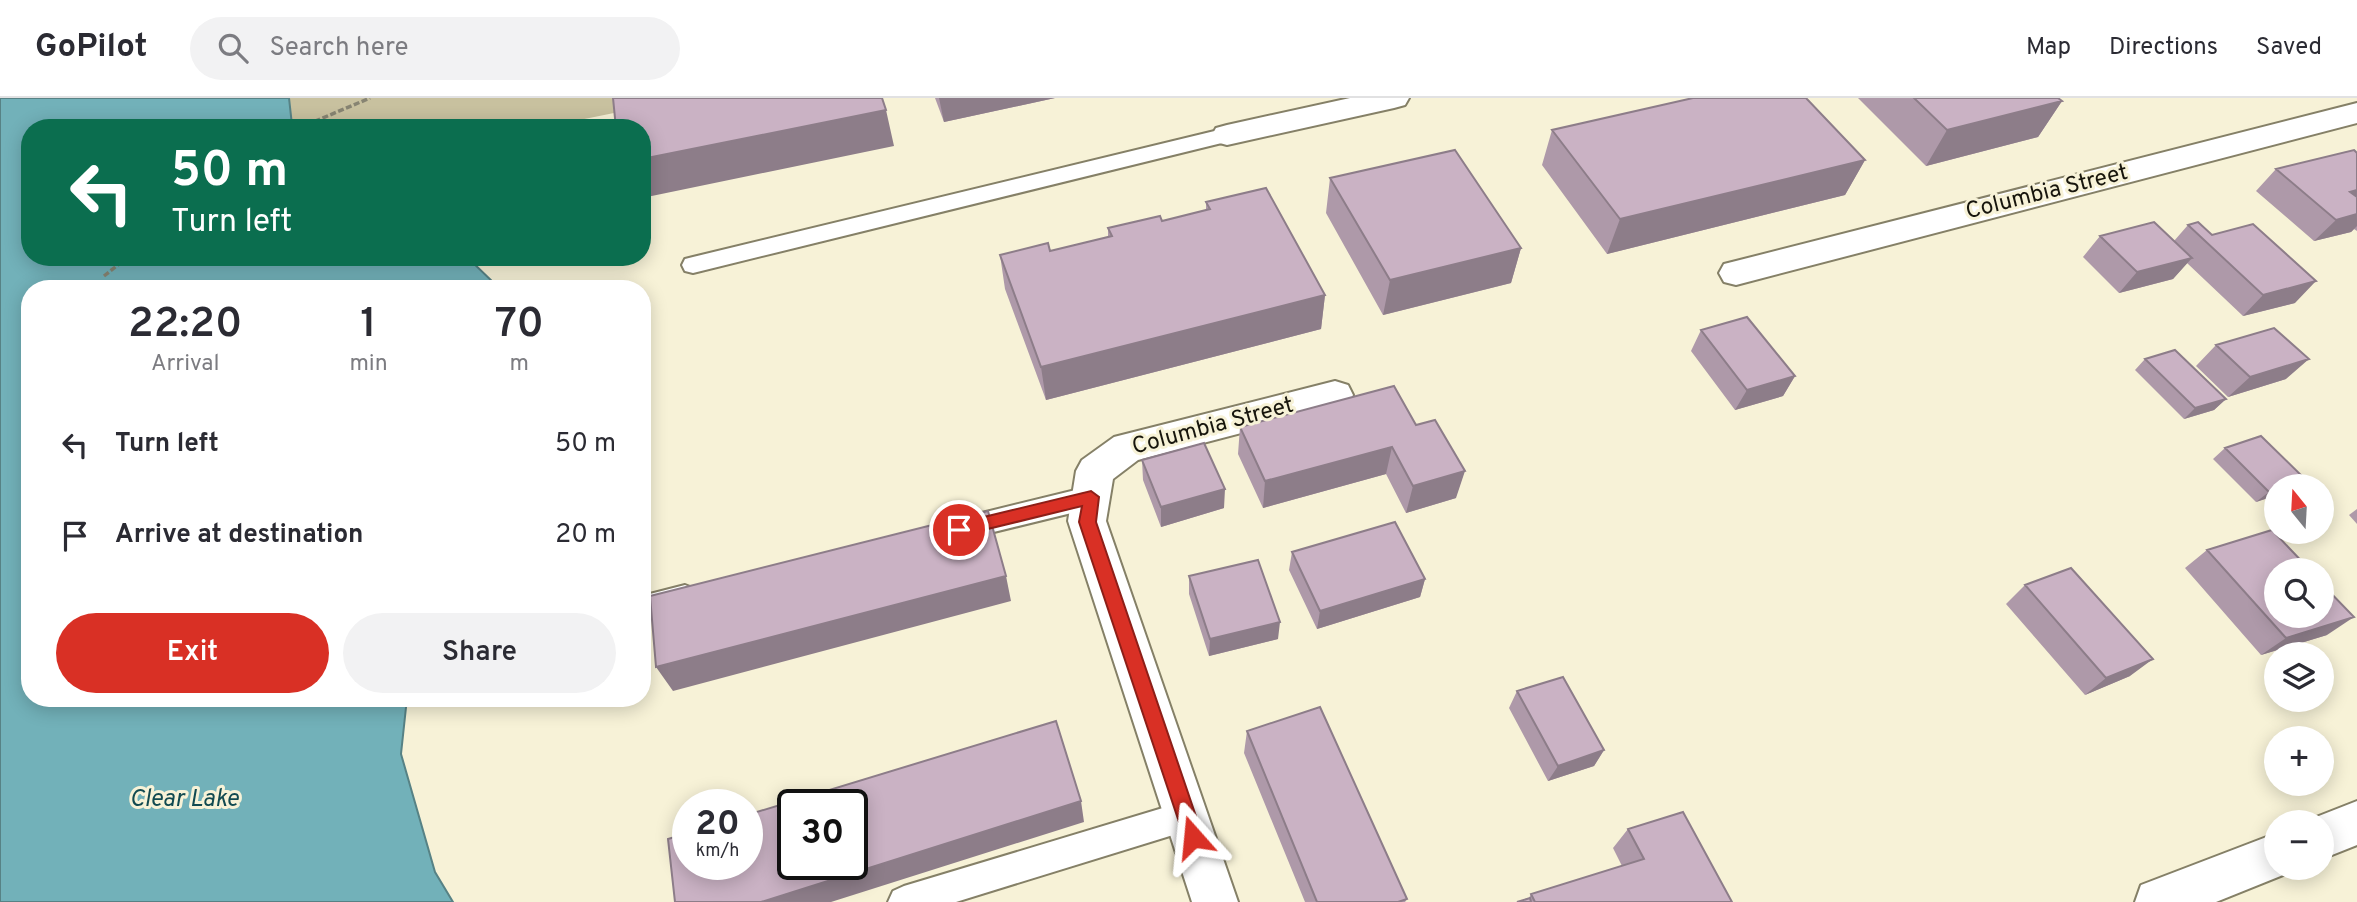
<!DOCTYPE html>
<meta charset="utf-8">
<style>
:root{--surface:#fff;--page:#f2f2f3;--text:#2b2b33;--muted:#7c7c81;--line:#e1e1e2;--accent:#d93025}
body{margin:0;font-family:Overpass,sans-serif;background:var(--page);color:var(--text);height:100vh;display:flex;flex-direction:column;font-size:26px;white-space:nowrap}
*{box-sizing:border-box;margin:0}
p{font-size:23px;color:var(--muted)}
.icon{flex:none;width:38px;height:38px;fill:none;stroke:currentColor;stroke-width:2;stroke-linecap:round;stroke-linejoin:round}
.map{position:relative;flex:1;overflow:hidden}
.sheet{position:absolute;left:21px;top:182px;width:630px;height:427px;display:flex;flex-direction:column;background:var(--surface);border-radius:28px;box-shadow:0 4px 18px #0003}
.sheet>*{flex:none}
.guide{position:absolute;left:21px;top:21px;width:630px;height:147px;border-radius:28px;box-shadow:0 4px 18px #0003;background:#0b6e4f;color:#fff;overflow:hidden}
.needle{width:46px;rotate:342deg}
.buttons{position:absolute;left:2264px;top:376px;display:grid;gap:14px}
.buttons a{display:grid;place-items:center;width:70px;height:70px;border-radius:50%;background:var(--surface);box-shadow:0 4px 18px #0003;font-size:35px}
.speed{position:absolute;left:672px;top:691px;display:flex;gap:14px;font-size:35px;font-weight:700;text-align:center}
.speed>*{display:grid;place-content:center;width:91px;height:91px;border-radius:50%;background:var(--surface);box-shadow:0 4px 18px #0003;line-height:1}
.speed small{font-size:18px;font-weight:400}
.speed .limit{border:4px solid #111;border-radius:10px;background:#fff;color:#111}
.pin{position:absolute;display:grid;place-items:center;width:60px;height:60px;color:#fff;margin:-30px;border:4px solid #fff;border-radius:50%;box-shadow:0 2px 7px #0007}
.me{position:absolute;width:77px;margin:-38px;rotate:342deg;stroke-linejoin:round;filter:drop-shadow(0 0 5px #0008)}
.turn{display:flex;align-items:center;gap:24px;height:147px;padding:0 35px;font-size:32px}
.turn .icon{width:91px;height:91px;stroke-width:2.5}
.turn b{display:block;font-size:49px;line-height:60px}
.eta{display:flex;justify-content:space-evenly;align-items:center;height:119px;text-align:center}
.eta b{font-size:42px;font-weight:600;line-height:49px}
.action{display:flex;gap:14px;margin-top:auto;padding:14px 35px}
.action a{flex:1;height:80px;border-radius:42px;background:var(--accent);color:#fff;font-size:28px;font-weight:600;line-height:80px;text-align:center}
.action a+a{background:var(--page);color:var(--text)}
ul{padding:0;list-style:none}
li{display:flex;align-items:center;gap:21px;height:91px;padding:0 35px}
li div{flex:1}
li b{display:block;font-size:26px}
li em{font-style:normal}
header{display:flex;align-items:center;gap:42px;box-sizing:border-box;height:98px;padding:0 35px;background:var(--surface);border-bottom:2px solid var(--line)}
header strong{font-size:33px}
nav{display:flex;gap:38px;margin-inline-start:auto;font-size:24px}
.search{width:490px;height:63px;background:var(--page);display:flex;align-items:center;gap:18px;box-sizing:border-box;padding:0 24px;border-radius:38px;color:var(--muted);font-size:26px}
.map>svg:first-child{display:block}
.green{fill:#c8c19f}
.water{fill:#72b1b9;stroke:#578285;stroke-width:2}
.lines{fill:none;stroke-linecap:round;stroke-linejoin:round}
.lane-casing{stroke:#858067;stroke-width:4}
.street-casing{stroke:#858067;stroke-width:4}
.path{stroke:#878472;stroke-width:3.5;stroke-dasharray:6 2.5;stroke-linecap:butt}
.lane{fill:#fff;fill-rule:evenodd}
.street{fill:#fff;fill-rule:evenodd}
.wall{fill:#ae99a9}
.shaded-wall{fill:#8d7d89}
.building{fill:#cab2c4;stroke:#8d7d89;stroke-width:2;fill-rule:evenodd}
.route{fill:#d93025;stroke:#8d1f18;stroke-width:2}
.labels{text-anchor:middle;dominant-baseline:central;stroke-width:6;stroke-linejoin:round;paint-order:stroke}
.street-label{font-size:23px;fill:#17150c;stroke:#f7f2d7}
.water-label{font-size:24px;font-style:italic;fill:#114a51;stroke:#f7f2d7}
</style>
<header>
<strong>GoPilot</strong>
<div class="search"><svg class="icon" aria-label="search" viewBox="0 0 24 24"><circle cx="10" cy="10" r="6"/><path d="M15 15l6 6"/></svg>Search here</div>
<nav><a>Map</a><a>Directions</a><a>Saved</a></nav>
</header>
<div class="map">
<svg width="2357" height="804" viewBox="0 0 2357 804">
<rect width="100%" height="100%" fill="#f7f2d7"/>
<!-- green -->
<path class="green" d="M0,0H688L540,30H30V191Z"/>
<!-- water -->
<path class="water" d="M0,0H289L292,27L301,30H30V159H467L496,187L497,191H30V600H407L401,656L435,774L453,804H0Z"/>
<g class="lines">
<!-- lane casing -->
<g class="lane-casing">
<path id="lane" d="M1227,30L1234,32L1238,37L1234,42L693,175L685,173L682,167L685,161L693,159Z
M1092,388L1101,391L1105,399L1101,407L1092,410L957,443L948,440L944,432L948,424L957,421Z
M685,487L695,491L699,499L695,507L642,522V498Z
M1186,703L1197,708L1201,718L1197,728L1186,733L956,804H888L893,793L904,788Z"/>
</g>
<!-- street casing -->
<g class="street-casing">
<path id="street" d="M1350,0H1409L1405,7L1394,10L1227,47L1216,44L1212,37L1216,30L1227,27Z
M2357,5V25L1736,187L1724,184L1719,175L1724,166L1736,163Z
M1335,283L1348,287L1353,297L1348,307L1138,362L1113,381L1106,423L1238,804H1192L1068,423L1076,373L1082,362L1114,339Z
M2357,703V747L2322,761V724L2306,723Z
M2277,735V770H2294L2293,773L2216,804H2135L2141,787Z"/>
</g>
<!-- path -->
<path class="path" d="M299,30L370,0
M104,178L128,159"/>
<!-- lane -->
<use href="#lane" class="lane"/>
<!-- street -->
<use href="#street" class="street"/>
</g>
<!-- wall -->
<path class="wall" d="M935,0H1055L944,24Z
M1858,0H2058L2062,3L2038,39L1926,68Z
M1552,32L1865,62L1845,97L1607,156L1542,67Z
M2357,55V133L2354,131L2351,134L2314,143L2256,93L2276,71Z
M1330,80L1521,150L1511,185L1383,217L1326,115Z
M1206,104L1325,197L1321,231L1046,302L1005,191L1000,157L1050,153L1108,139V130L1162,123L1206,112Z
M2188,127L2212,137L2295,205L2243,218L2187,165L2173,181L2119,195L2083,159L2100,138L2174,143Z
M1701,232L1795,278L1783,298L1735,312L1691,253Z
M2216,247L2286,281L2228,299L2196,268Z
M2145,261L2226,301L2214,312L2184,321L2135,272Z
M1394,288L1456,400L1406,415L1386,376L1263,410L1238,356L1240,329Z
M2225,350L2305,381L2297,388H2277V397L2256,404L2213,361Z
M1142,362L1224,410L1161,429L1143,382Z
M2357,411V426L2349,417Z
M2207,452L2327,537L2261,557L2185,470Z
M1292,454L1425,481L1420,499L1317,531L1289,472Z
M1189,478L1278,541L1209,558L1189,496Z
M2025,487L2130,578L2085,597L2006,506Z
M1517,593L1604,652L1594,668L1548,683L1509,610Z
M1247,633L1407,801L1405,804H1305L1244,655Z
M1628,731L1732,804H1517L1529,800L1531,796L1622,768L1613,750Z"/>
<!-- shaded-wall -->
<path class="shaded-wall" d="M939,0H1055L944,24Z
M2062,3L2038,39L1926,68L1947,32Z
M886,12L894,48L642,100V61Z
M1865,62L1845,97L1607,156L1620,121Z
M2357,92V103L2350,94Z
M2357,116V128L2351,134L2314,143L2336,122Z
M1521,150L1511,185L1383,217L1390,182Z
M2192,160L2173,181L2119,195L2137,174Z
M2316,183L2295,205L2243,218L2263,197Z
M1325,197L1321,231L1046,302L1041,269Z
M2309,261L2286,281L2228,299L2250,279Z
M1795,278L1783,298L1735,312L1747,292Z
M2226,301L2214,312L2184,321L2195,310Z
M1392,349L1386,376L1263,410L1265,383Z
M1465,373L1456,400L1406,415L1413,388Z
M2305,381L2297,388H2284Z
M1225,391L1224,410L1161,429V409Z
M2277,391V397L2256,404L2269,394Z
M1006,478L1011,503L673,593L656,569Z
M1425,481L1420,499L1317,531L1320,513Z
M2354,519L2327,537L2261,557L2286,540Z
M1280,524L1278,541L1209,558L1210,541Z
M2153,561L2130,578L2085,597L2106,580Z
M1604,652L1594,668L1548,683L1558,668Z
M1081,703L1084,724L831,804H761Z"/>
<!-- building -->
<path class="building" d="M613,0H882L886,12L642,61V30H616Z
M1693,0H1806L1865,62L1620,121L1552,32Z
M1914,0H2058L2062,3L1947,32Z
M1455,52L1521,150L1390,182L1330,80Z
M2354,52L2357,55V92L2350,94L2357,99V116L2336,122L2276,71Z
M1266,90L1325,197L1041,269L1000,157L1048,145L1050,153L1112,138L1108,130L1160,118L1162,123L1210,111L1206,104Z
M2154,124L2192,160L2137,174L2100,138Z
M2198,124L2212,137L2253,126L2316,183L2263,197L2188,127Z
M1747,219L1795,278L1747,292L1701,232Z
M2274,230L2309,261L2250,279L2216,247Z
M2175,252L2226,301L2195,310L2145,261Z
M1394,288L1416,327L1435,322L1465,373L1413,388L1392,349L1265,383L1240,329Z
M2261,338L2305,381L2284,388H2277V391L2269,394L2225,350Z
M1204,345L1225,391L1161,409L1142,362Z
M988,413L1006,478L656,569L650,498Z
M1395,424L1425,481L1320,513L1292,454Z
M2272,432L2310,472H2277V518H2322V486L2354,519L2286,540L2207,452Z
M1258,462L1280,524L1210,541L1189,478Z
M2071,470L2153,561L2106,580L2025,487Z
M1563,579L1604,652L1558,668L1517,593Z
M1320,609L1407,801L1398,804H1317L1247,633Z
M1056,623L1081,703L761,804H675L668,741L688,735V766H747V717ZM793,707H852V766H793Z
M1683,714L1732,804H1535L1531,796L1644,761L1628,731Z
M1530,800L1531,804H1517Z"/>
<!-- route -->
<path class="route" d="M1091,393L1099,399L1096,424L1203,739L1200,746L1193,748L1186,746L1184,739L1079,424L1082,408L959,438L954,436L951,432L954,427L959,425Z"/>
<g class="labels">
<!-- street labels -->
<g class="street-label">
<text transform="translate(2047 95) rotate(-14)">Columbia Street</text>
<text transform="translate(1213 329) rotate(-15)">Columbia Street</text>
</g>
<!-- water labels -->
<g class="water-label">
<text x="184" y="702">Clear Lake</text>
</g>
</g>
</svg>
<div class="buttons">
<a><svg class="needle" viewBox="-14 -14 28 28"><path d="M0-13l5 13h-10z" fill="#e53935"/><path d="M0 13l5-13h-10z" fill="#7c7c81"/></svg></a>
<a><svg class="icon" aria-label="search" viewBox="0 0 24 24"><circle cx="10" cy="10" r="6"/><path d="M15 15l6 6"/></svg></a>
<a><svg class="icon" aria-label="layers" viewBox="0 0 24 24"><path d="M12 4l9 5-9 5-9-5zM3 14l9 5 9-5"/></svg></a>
<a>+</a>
<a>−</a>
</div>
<div class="speed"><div>20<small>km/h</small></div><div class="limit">30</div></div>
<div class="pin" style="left:959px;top:432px;background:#d93025"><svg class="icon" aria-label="arrive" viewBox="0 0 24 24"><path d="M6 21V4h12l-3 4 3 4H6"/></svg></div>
<svg class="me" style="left:1193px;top:739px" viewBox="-20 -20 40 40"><path d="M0-17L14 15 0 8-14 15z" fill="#d93025" stroke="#fff" stroke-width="4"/></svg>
<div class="guide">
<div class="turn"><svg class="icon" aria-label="left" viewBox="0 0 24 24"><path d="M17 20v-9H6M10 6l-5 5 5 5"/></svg><div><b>50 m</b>Turn left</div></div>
</div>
<section class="sheet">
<div class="eta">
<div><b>22:20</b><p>Arrival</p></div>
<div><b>1</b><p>min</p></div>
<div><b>70</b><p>m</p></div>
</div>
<ul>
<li><svg class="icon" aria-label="left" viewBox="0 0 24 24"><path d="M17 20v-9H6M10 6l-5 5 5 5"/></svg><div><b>Turn left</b></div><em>50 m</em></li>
<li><svg class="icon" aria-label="arrive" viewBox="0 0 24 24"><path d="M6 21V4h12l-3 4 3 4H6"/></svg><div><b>Arrive at destination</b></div><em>20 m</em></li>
</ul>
<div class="action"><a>Exit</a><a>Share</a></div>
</section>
</div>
